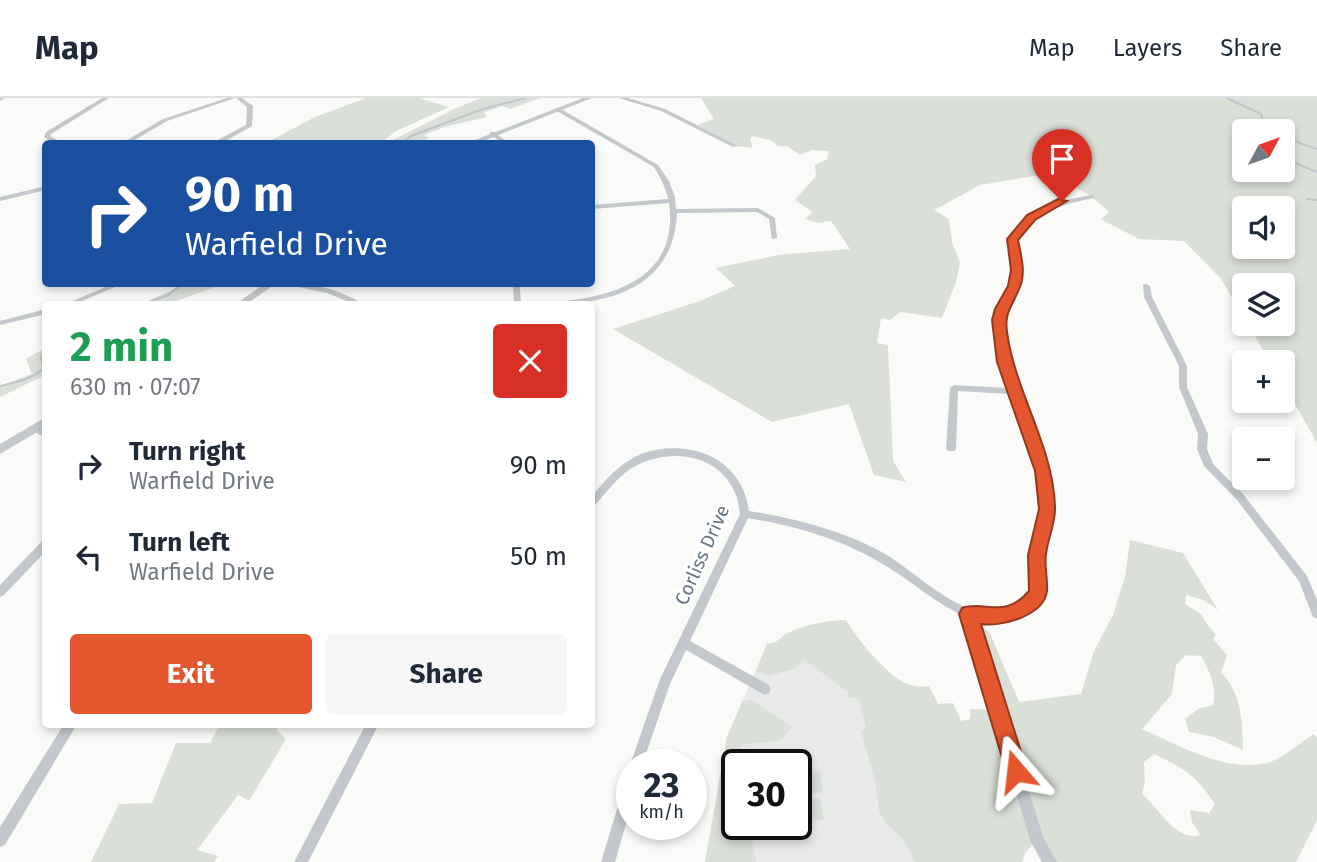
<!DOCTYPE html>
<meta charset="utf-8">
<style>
:root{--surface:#fff;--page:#f6f6f7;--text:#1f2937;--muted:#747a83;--line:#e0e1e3;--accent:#e4572e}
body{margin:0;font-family:"Fira Sans",sans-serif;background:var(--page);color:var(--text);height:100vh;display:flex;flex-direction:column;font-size:26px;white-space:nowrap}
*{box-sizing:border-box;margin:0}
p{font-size:23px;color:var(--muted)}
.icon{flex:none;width:38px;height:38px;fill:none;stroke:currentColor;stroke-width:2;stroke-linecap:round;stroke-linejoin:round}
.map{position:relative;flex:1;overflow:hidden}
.details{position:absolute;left:42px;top:203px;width:553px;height:427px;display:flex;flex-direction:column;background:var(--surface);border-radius:7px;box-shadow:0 4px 10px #0003}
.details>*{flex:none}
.banner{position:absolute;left:42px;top:42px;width:553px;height:147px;border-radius:7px;box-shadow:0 4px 10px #0003;background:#1a4fa0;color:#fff;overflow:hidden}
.needle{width:46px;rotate:49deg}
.fabs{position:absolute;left:1232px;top:21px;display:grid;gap:14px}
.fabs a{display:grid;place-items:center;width:63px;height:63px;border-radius:7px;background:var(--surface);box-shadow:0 4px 10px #0003;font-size:35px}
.speed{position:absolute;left:616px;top:651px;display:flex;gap:14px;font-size:35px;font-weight:700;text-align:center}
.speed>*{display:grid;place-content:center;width:91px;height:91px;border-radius:50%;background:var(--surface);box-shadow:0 4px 10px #0003;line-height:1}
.speed small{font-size:18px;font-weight:400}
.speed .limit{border:4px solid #111;border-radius:10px;background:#fff;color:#111}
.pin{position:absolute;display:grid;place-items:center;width:60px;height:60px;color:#fff;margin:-72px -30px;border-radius:50% 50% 50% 0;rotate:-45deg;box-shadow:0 0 7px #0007}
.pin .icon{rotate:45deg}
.me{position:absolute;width:77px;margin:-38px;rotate:343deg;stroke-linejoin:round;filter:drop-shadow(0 0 5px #0008)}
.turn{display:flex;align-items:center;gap:24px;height:147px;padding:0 28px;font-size:32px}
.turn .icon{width:91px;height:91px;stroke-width:2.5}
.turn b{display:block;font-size:49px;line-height:60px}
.round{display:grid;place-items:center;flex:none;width:74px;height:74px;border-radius:7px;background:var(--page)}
.head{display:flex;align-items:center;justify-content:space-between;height:119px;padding:0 28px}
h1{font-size:42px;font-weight:700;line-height:52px;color:#1e9e55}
.button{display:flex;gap:14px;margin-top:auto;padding:14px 28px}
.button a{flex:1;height:80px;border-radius:7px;background:var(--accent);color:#fff;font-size:28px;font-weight:700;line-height:80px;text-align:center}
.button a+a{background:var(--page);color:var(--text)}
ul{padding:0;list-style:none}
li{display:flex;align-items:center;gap:21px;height:91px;padding:0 28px}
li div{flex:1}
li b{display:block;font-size:26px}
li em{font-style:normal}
header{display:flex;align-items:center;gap:42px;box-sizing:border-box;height:98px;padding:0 35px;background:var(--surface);border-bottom:2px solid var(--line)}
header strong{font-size:33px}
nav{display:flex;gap:38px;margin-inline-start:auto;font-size:24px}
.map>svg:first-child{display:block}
.built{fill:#e8e9e9;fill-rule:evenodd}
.green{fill:#dadfd7;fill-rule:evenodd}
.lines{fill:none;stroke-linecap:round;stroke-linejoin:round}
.stream{stroke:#bbc7cb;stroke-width:2}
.minor{fill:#c3c8cc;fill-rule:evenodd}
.tertiary{fill:#c3c8cc;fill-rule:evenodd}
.route{fill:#e4572e;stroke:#94391e;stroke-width:2}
.labels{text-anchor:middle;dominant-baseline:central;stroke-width:7;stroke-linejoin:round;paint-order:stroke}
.street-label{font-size:19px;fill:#657683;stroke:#fff}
</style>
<header>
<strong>Map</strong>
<nav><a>Map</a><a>Layers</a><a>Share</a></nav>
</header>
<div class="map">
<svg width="1317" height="764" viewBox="0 0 1317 764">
<rect width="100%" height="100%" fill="#fafaf8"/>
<!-- built -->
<path class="built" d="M794,541L828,555L974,764H705L727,639L767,546ZM737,667H796V726H737Z"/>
<!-- green -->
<path class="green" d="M366,0H419L449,9L396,33L383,43L371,45H266L315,19Z
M482,0H540L510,11L503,8L484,14L487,19L444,29L424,37L429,40L416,45H387L456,10Z
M701,0H1317V345L1283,285V264H1270L1248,226H1283V187H1244V220L1221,181L1184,143L1139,141L1106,124L1101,121L1109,114L1092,99L1052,75L980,87L934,112L949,121L952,145L960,164L956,184L942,220L901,214L890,222L881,220L877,245L888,247L893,363L906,384L874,377L849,306L772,324L613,231L700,203L735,188L716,170L778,157L850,151L831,123L818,125L805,121L812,114L795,102L816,78L815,67L827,61L829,53L812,52L800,57L787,48H778L770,42L752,38L750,42L753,50L735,48L698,27L714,21ZM1244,33H1283V72H1244ZM1244,110H1283V149H1244Z
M181,186L218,188L168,206H141L177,190Z
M45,250V277L0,299V288L32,276L26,261Z
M1130,442L1183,455L1218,512L1203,502L1186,497L1185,506L1201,516L1208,528L1216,536L1213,541L1227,557L1221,574C1242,596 1242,622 1243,652L1214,639L1189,634L1185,621L1198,611L1213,607C1217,589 1210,574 1201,558L1186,557L1176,567L1172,596L1142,631C1179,647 1225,675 1267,665C1282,661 1300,645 1313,636L1317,640V722L1296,764H1050L1037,742L1025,755L1022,764H915L903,741L887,726L879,714L876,686L861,633L866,630L859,601L846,599L849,595L804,561L796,570L769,578L756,573L767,546C777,545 779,541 786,536C803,527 827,522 846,522C856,540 888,578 907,586C915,589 921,589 929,588L938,606L953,605L961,623L970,621V611L992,612L971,525L989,533L1019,604L1081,596L1094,553L1113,517L1125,479ZM1154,656C1186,671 1196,678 1215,706L1209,715L1190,712L1192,724L1200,737C1176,744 1159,710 1142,696L1145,684L1144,664Z
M750,601L792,629L782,642L741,647V667H737V726H749L756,764H705L727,639L742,604Z
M220,626L280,627L277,632L286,641L249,703L238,697L197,752L218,758L214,764H91L119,706L152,705L176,645H210Z
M820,673L823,695L799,696L796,677L800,675Z
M820,700L824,722L796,723V701Z"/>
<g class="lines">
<!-- stream -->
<path class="stream" d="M1227,0L1261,16L1263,23L1276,33
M1283,39L1317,51
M401,46L411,38L483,11L525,0
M1283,60L1317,74
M1307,101L1317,102
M144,206L168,197L182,186
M0,288C16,284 30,282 43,271L41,259L46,256"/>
<!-- minor -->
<path class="minor" d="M0,0H5L0,3Z
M102,0H109L51,36L50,38L63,45L103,44L106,46H55L44,39L46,34Z
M227,0H235L167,23L128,46H120L163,21Z
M236,0H242L253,8L252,28L220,46H213L214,44L246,27L247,9Z
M619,0H628L665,11L738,48L733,49L661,13Z
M557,11H561L658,67L669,83L675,99L676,111L758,110L775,120L777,140L772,141L769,121L757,114L677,115C674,187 614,206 552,206L555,204C615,199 679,180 669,105L592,111V107L668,101V99L662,83L654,69L557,13Z
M490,34H494L510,46H503L490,36Z
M46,88V92L0,103V99Z
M1092,97L1094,98V100C1061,107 1037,112 1016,141C1017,154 1021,167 1020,180C1018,193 1008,202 1004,215C998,236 1009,270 1016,291L1018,293L1019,300L1048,373L1052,411L1042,457V496L1041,499L1021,517L996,525L977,523L1043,739L1057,764H1042L1030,742L964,518C935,505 913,484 886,468C845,442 796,428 748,420L690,543L769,587L771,591L769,595L765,597L761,595L686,552L670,586L642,667H632L631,672L630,667L660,581L740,416C739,409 738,401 735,395C718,353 663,349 629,372C616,381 606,395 595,407L592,408V398C606,381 620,365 641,356C672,344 715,350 735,378C743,388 747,400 749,413C793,420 838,431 878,452C913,470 954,517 995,515C1010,514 1021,503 1032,494V457L1042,411L1038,373L1009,296L958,293L956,351L954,353H948L946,351L950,290L954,287L1007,290C1001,270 990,235 997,214C1001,202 1011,193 1012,179C1014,167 1010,154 1010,141C1031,111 1056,103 1092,97Z
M113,186H122L75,206H65Z
M289,186C313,184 343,193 363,206H354L327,195L293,188Z
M1143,186H1146L1150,188L1152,199L1187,268V289L1208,336L1207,351L1213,366L1243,396L1307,478L1317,502V521L1313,519L1299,483L1237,402L1204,368L1197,351L1198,336L1179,289V268L1144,199Z
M513,187H519L520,189L521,206H514Z
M46,211V216L0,227V223Z
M34,327L46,333V340L31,332L29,330Z
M46,442V453L4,497L0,499V487L42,443Z
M64,626H77L5,747L0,749V729Z
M366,626H379L308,764H294Z
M632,676V705L615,764H601L626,682L627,677Z"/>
<!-- tertiary -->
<path class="tertiary" d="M583,0H592L476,46H465Z
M264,186H275L247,206H236Z
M46,319V329L0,356V346Z"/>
</g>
<!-- route -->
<path class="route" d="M1058,101L1067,103L1035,122L1018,142C1021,157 1026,174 1020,189C1013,207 1004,214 1007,234C1015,294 1053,348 1055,408C1056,424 1048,440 1046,456C1044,468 1048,481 1047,493C1044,518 1001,529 981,526L1027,673L1024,681L1016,684L1009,681L1006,673L959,516L962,510C986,502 1004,522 1029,493L1028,457L1039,411L1035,373L997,264L992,222L995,211L1008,188L1011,172L1007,141L1027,117Z"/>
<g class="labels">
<!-- street labels -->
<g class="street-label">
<text transform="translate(702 457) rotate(-66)">Corliss Drive</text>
</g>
</g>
</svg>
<div class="fabs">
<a><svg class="needle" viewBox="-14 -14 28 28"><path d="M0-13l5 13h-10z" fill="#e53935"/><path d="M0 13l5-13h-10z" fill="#747a83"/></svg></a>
<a><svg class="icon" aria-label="sound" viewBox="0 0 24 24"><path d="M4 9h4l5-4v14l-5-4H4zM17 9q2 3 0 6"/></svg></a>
<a><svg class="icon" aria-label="layers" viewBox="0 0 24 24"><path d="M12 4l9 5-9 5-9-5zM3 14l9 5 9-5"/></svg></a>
<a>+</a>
<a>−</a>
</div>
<div class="speed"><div>23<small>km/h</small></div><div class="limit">30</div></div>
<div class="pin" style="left:1062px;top:103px;background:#d93025"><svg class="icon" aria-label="arrive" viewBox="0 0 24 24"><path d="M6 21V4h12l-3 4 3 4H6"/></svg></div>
<svg class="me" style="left:1016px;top:673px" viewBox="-20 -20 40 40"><path d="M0-17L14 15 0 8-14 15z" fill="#e4572e" stroke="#fff" stroke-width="4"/></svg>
<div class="banner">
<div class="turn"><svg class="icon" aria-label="right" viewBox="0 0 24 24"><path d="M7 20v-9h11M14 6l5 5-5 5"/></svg><div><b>90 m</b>Warfield Drive</div></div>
</div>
<section class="details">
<div class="head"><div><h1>2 min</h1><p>630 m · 07:07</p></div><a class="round" style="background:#d93025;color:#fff"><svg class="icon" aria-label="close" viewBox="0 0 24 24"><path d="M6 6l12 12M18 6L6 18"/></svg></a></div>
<ul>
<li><svg class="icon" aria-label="right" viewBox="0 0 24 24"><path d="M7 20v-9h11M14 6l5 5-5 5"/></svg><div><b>Turn right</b><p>Warfield Drive</p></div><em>90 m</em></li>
<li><svg class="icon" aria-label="left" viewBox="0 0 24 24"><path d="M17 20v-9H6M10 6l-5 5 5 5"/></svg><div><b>Turn left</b><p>Warfield Drive</p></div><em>50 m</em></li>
</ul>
<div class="button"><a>Exit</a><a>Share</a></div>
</section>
</div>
